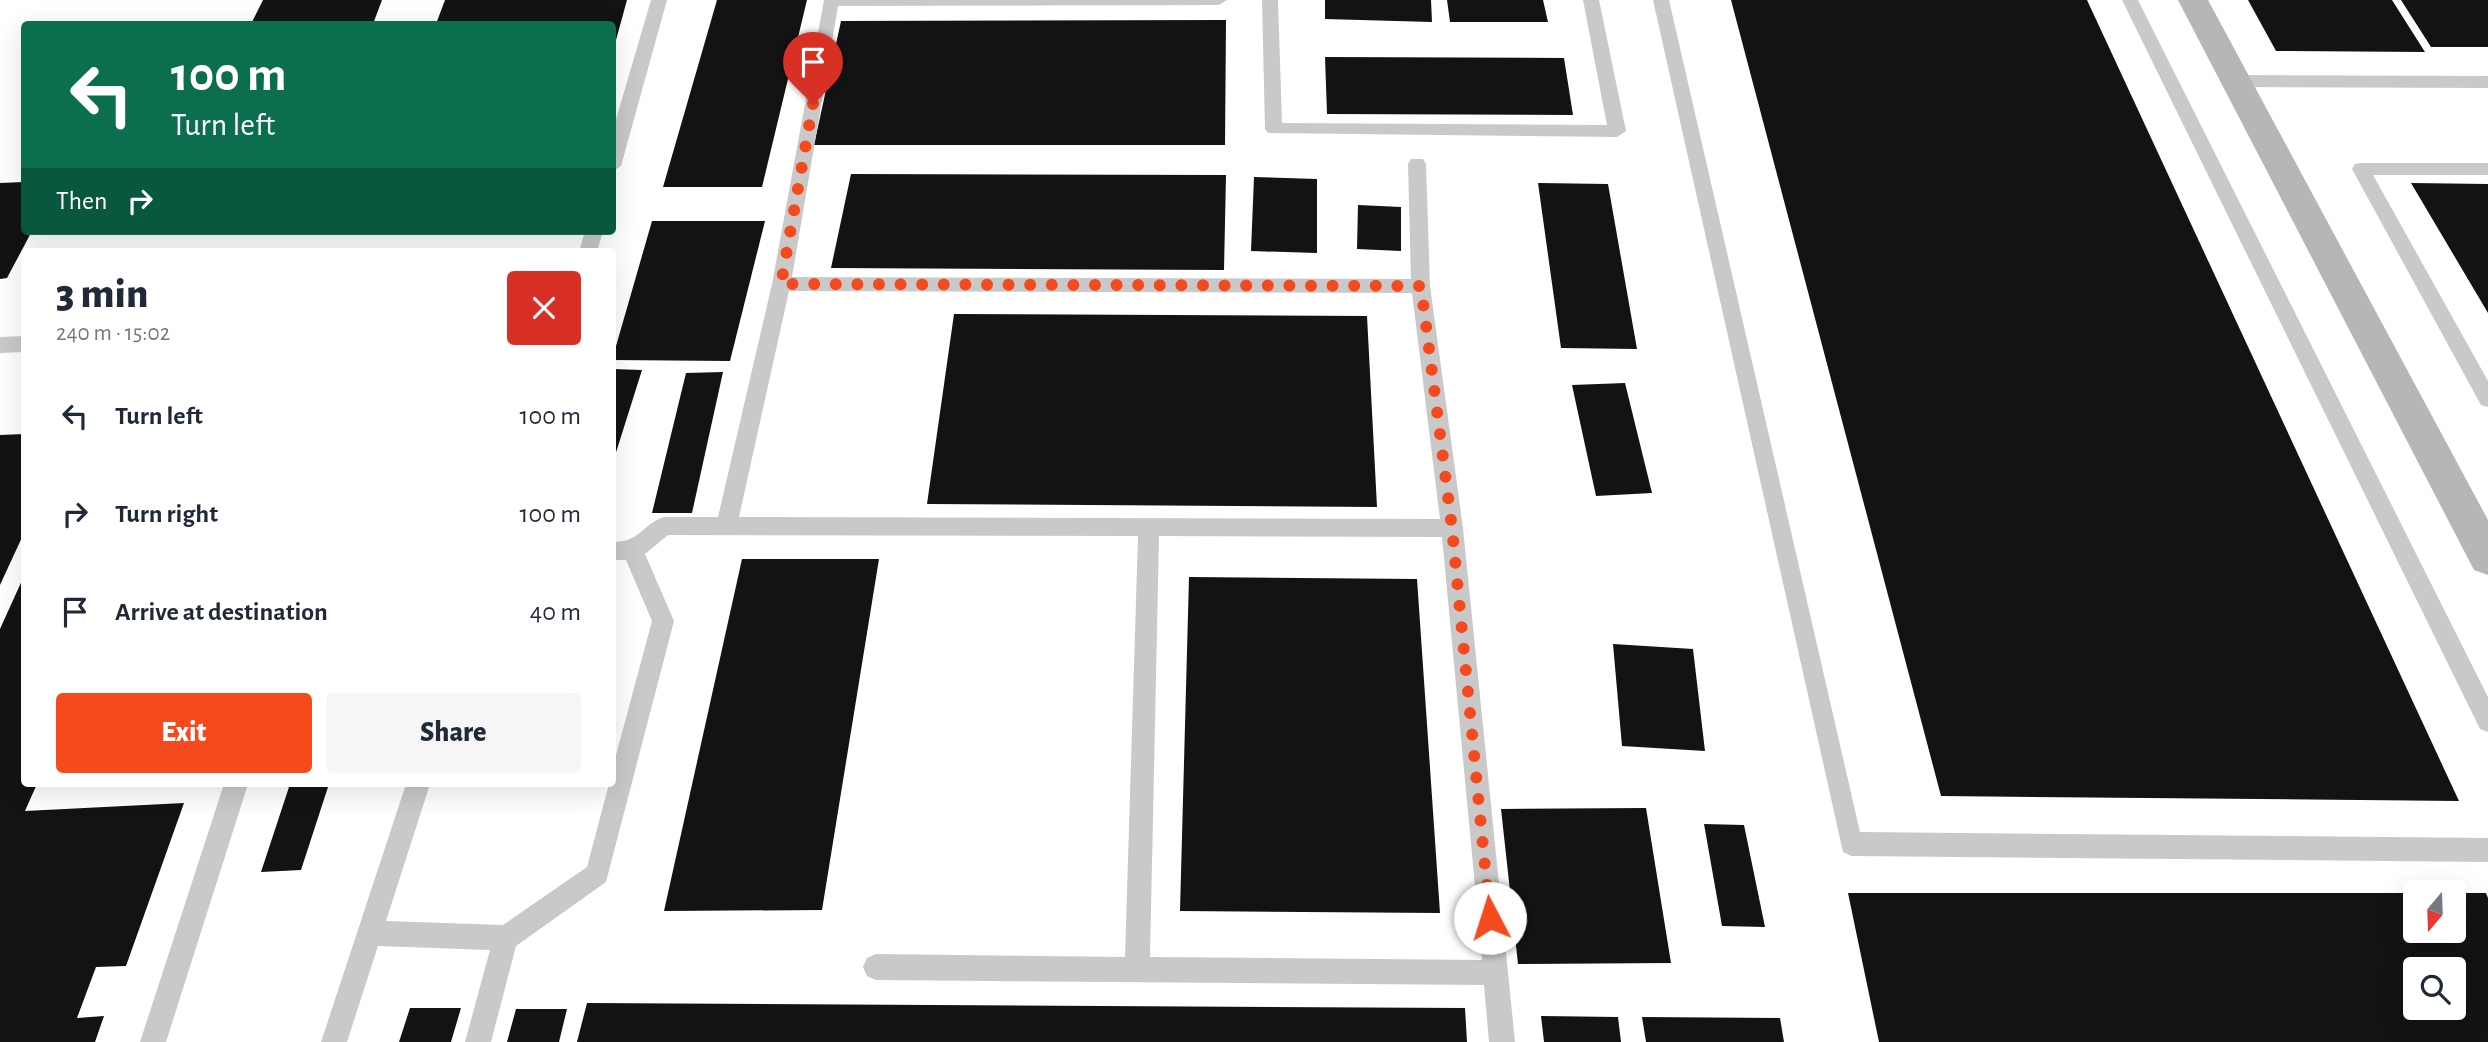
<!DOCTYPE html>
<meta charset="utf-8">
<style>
:root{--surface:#fff;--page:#f6f6f7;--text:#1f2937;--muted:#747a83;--accent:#f44a1e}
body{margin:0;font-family:"Alegreya Sans",sans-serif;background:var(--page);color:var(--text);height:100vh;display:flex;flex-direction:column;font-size:26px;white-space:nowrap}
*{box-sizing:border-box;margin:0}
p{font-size:23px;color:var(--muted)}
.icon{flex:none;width:38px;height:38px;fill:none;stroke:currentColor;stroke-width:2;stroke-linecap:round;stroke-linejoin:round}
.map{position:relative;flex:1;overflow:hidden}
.details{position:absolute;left:21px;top:248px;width:595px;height:539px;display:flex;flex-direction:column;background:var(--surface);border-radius:7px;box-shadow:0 7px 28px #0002}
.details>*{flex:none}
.hud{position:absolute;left:21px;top:21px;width:595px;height:214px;border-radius:7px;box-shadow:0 7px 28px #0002;background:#0b6e4f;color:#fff;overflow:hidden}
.needle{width:46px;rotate:199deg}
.fabs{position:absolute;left:2403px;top:880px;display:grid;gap:14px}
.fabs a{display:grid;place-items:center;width:63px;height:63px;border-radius:7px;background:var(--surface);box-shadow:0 7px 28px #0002;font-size:35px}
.pin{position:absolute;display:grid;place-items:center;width:60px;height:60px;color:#fff;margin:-72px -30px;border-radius:50% 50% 50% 0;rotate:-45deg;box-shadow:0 0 7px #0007}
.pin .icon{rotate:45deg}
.me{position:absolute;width:77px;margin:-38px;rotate:355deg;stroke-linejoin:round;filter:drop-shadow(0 0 5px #0008)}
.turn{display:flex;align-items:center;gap:24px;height:147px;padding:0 35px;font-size:32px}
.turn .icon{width:91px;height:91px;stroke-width:2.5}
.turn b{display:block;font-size:49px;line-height:60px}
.then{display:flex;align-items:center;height:66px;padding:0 35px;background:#0003;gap:14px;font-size:26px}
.round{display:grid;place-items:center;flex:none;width:74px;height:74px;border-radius:7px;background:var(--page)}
.headline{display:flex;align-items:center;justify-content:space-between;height:119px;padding:0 35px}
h1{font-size:42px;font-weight:800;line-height:52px}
.button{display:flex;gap:14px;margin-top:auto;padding:14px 35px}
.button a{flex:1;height:80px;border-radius:7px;background:var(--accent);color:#fff;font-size:28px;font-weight:800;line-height:80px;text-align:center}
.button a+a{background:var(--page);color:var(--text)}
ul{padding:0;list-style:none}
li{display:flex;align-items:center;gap:21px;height:98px;padding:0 35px}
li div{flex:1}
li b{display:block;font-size:26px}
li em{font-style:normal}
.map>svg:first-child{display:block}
.building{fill:#131313;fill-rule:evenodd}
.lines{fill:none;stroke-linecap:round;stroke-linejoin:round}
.lane{fill:#c9c9c9;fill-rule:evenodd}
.secondary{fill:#b6b6b6;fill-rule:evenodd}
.route{stroke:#f44a1e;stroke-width:12;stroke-dasharray:0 21.6}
</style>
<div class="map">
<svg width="2488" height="1042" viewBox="0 0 2488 1042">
<rect width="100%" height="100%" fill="#fff"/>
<!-- building -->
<path class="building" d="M263,0H382L373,24H251Z
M445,0H627L613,51L612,24H436Z
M717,0H807L762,187H663Z
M1325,0H1431L1432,22L1325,19Z
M1447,0H1543L1548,22H1450Z
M1731,0H2087L2459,801L1941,796Z
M2248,0H2392L2425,52L2276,51Z
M2401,0H2488V47H2431Z
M1226,20L1225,145H814L841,21Z
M1325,57L1564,58L1573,115L1327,114Z
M851,174L1226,175L1224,270L831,268Z
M1254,177L1317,179V253L1251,251Z
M24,182V231H32L7,278L0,279V183Z
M1538,183L1608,184L1637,349L1561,348Z
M2411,183L2488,184V313Z
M1358,205L1401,207V251L1357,249Z
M652,221H765L730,361L612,360Z
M954,314L1367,316L1377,507L927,504Z
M612,369L642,370L613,462H612Z
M723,372L692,513H652L686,373Z
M1625,383L1652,493L1596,496L1572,385Z
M24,434V533L0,585V435Z
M742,559H879L822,910L664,911Z
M24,576V784H37L25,811L184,803L126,966L96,967L77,1018L104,1016L95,1042H0V629Z
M1189,577L1417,579L1440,913L1180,911Z
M1613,644L1693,649L1705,751L1622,746Z
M290,784H329L301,870L261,872Z
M1646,808L1671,963L1518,964L1501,809Z
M1704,824L1744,825L1765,927L1722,926Z
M1848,893H2415V931H2454V893H2486L2488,898V1042H1879ZM2415,970H2454V1008H2415Z
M587,1003L1465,1008L1467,1042H577Z
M410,1008H461L451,1042H399Z
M516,1009H567L559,1042H507Z
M1541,1016L1618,1017L1621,1042H1544Z
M1642,1017L1780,1018L1784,1042H1646Z"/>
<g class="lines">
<!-- lane -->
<path class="lane" d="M651,0H667L621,166L612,172V133Z
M824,0H1227L1219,5L838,6L792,277L1411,279L1408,164L1411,159H1423L1426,164L1430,286L1463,528L1515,1042H1489L1484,985L876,980L867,976L863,967L867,958L876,954L1125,957L1138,536L668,535L645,554L674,621L606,882L516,946L491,1042H465L490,950L378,946L347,1042H321L406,784H430L386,921L503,925L587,867L609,784H612V770L652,621L626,560H612V542C641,542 641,525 664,517H718L772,284ZM789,291L1412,293L1440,519L739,517ZM1159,536L1442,537L1482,960L1150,957Z
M1262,0H1278L1282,123L1607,125L1583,0H1599L1626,131L1617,137L1268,133L1265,129Z
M1653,0H1669L1860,832L2488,838V862L1851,856L1843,852Z
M2122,0H2138L2488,697V732L2480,729Z
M2236,75L2488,76V88L2236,87L2228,81Z
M2361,163H2488V175H2373L2488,381V407L2481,405L2352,169L2355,164Z
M585,231H603L597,252H579Z
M24,336V352L0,353V337Z
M224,784H248L166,1042H140Z"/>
<!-- secondary -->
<path class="secondary" d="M2178,0H2208L2488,520V575L2474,570Z"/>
</g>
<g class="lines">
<!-- route -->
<path class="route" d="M813,104L781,284L1421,286L1452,528L1490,918"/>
</g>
</svg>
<div class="fabs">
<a><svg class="needle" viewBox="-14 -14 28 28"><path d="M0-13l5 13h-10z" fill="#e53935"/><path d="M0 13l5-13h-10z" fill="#747a83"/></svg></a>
<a><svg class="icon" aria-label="search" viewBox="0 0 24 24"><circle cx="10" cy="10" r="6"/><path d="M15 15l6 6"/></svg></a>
</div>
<div class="pin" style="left:813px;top:104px;background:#d93025"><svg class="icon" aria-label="arrive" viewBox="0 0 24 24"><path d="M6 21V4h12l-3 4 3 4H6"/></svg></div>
<svg class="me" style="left:1490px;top:918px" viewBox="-20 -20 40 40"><circle r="19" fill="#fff"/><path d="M0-13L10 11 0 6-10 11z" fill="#f44a1e"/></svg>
<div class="hud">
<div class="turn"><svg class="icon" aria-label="left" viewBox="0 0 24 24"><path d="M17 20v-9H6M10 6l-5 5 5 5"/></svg><div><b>100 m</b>Turn left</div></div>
<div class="then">Then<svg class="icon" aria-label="right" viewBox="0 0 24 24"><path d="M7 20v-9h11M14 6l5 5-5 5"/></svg></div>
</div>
<section class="details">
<div class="headline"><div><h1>3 min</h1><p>240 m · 15:02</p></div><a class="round" style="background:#d93025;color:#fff"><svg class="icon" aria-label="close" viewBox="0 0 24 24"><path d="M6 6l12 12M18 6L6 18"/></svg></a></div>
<ul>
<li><svg class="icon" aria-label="left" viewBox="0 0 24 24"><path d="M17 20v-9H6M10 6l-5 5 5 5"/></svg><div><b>Turn left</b></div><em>100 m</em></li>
<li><svg class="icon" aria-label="right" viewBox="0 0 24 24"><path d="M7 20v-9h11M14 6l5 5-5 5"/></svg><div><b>Turn right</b></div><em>100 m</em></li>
<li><svg class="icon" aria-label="arrive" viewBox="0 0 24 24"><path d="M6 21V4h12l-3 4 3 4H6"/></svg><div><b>Arrive at destination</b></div><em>40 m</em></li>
</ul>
<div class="button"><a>Exit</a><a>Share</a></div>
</section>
</div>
